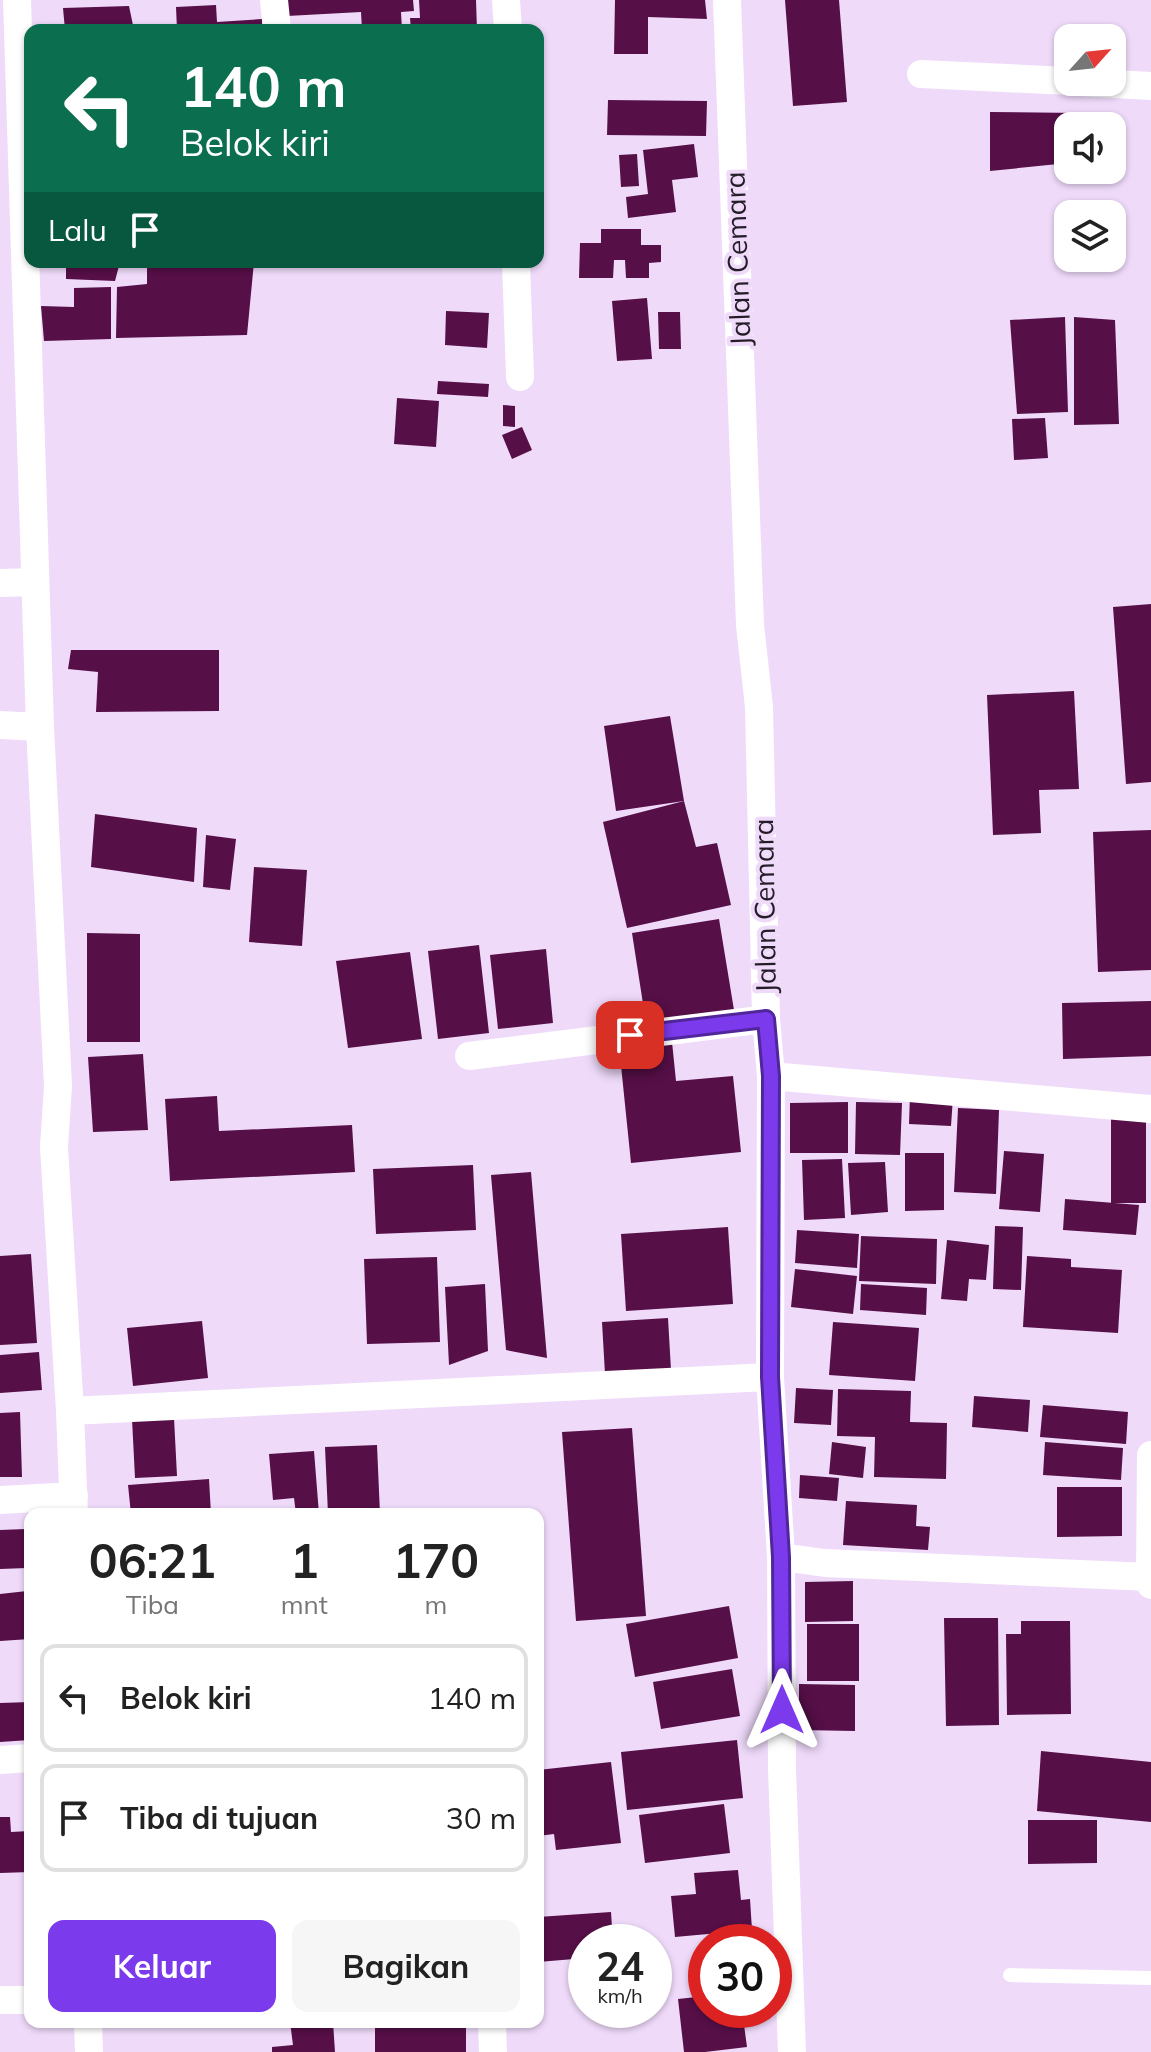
<!DOCTYPE html>
<html lang="id">
<style>
:root{--surface:#fff;--page:#f6f6f6;--text:#222;--muted:#767676;--line:#e0e0e0;--accent:#7c3aed}
body{margin:0;font-family:Mulish,sans-serif;background:var(--page);color:var(--text);height:100vh;display:flex;flex-direction:column;font-size:30px;white-space:nowrap}
*{box-sizing:border-box;margin:0}
p{font-size:26px;color:var(--muted)}
.icon{flex:none;width:44px;height:44px;fill:none;stroke:currentColor;stroke-width:2;stroke-linecap:round;stroke-linejoin:round}
.map{position:relative;flex:1;overflow:hidden}
.drawer{position:absolute;left:24px;top:1508px;width:520px;height:520px;display:flex;flex-direction:column;background:var(--surface);border-radius:16px;box-shadow:0 2px 6px #0004}
.drawer>*{flex:none}
.top-card{position:absolute;left:24px;top:24px;width:520px;height:244px;border-radius:16px;box-shadow:0 2px 6px #0004;background:#0b6e4f;color:#fff;overflow:hidden}
.needle{width:52px;rotate:63deg}
.fabs{position:absolute;left:1054px;top:24px;display:grid;gap:16px}
.fabs a{display:grid;place-items:center;width:72px;height:72px;border-radius:16px;background:var(--surface);box-shadow:0 2px 6px #0004;font-size:40px}
.speed{position:absolute;left:568px;top:1924px;display:flex;gap:16px;font-size:40px;font-weight:700;text-align:center}
.speed>*{display:grid;place-content:center;width:104px;height:104px;border-radius:50%;background:var(--surface);box-shadow:0 2px 6px #0004;line-height:1}
.speed small{font-size:20px;font-weight:400}
.speed .limit{border:12px solid #d22;background:#fff;color:#111}
.pin{position:absolute;display:grid;place-items:center;width:68px;height:68px;color:#fff;margin:-34px;border-radius:16px;box-shadow:0 4px 12px #0006}
.me{position:absolute;width:88px;margin:-44px;rotate:0deg;stroke-linejoin:round;filter:drop-shadow(0 0 6px #0008)}
.turn{display:flex;align-items:center;gap:28px;height:168px;padding:0 24px;font-size:36px}
.turn .icon{width:104px;height:104px;stroke-width:2.5}
.turn b{display:block;font-size:56px;line-height:68px}
.then{display:flex;align-items:center;height:76px;padding:0 24px;background:#0003;gap:16px;font-size:30px}
.eta{display:flex;justify-content:space-evenly;align-items:center;height:136px;text-align:center}
.eta b{font-size:48px;font-weight:700;line-height:56px}
.button{display:flex;gap:16px;margin-top:auto;padding:16px 24px}
.button a{flex:1;height:92px;border-radius:16px;background:var(--accent);color:#fff;font-size:32px;font-weight:700;line-height:92px;text-align:center}
.button a+a{background:var(--page);color:var(--text)}
ul{padding:0;list-style:none}
li{display:flex;align-items:center;gap:24px;height:108px;margin:0 16px 12px;padding:0 8px;border:4px solid var(--line);border-radius:16px}
li div{flex:1}
li b{display:block;font-size:30px}
li em{font-style:normal}
.map>svg:first-child{display:block}
.building{fill:#560f47}
.lines{fill:none;stroke-linecap:round;stroke-linejoin:round}
.service{stroke:#fff;stroke-width:14}
.minor{stroke:#fff;stroke-width:28}
.route-casing{stroke:#51269a;stroke-width:20}
.route{stroke:#7c3aed;stroke-width:14}
.labels{text-anchor:middle;dominant-baseline:central;stroke-width:8;stroke-linejoin:round;paint-order:stroke}
.street-label{font-size:28px;fill:#241d28;stroke:#efdafa}
</style>
<div class="map">
<svg width="1151" height="2052" viewBox="0 0 1151 2052">
<rect width="100%" height="100%" fill="#efdafa"/>
<!-- building -->
<path class="building" d="M286,0H413L414,11L401,12L402,30H362L361,12L287,16Z
M419,0H476L477,30H411L410,18H420Z
M615,0H705L707,19L648,17V54H614Z
M785,0H839L847,102L793,106Z
M216,5L217,22L262,19L263,30H177L176,7Z
M129,6L134,30H65L63,8Z
M608,100L707,101L706,136L607,135Z
M990,112L1080,113V126H1068V163L990,171Z
M694,144L698,177L672,180L676,212L628,218L626,197L648,194L643,150Z
M637,154L639,186L621,187L619,155Z
M601,229H641V245H661V262L649,263V278H626L625,260H614L613,278H579L580,243H601Z
M66,262H120L115,281L66,279Z
M147,262H254L247,335L116,338L117,287L147,284Z
M111,287V339L44,341L41,306L74,307V288Z
M647,298L652,359L617,361L612,301Z
M446,311L489,313L487,348L445,345Z
M658,312H680L681,349H659Z
M1065,317L1068,412L1017,414L1010,320Z
M1074,317L1115,320L1119,424L1074,425Z
M438,381L489,384L488,397L437,394Z
M397,398L439,401L436,447L394,444Z
M503,405L515,406V427L503,426Z
M1045,418L1048,458L1014,460L1012,419Z
M522,427L532,450L512,459L502,435Z
M1151,604V782L1126,784L1113,607Z
M71,650H219V711L96,712L98,672L68,669Z
M1074,691L1079,789L1039,790L1041,833L993,835L987,695Z
M670,716L684,801L616,811L604,726Z
M684,801L696,847L717,843L731,905L627,928L603,822Z
M95,814L197,828L194,882L91,867Z
M1151,830V970L1098,972L1093,832Z
M206,835L236,839L230,890L203,887Z
M254,867L307,870L302,946L249,942Z
M719,919L734,1010L646,1023L632,933Z
M87,933L140,934V1042H87Z
M479,945L489,1033L438,1039L428,951Z
M546,949L553,1023L498,1029L490,955Z
M410,952L422,1039L348,1048L336,961Z
M1151,1001V1056L1063,1059L1062,1003Z
M672,1042L676,1081L733,1076L741,1152L631,1163L619,1046Z
M143,1054L148,1130L93,1132L88,1057Z
M910,1094L953,1097L951,1126L909,1124Z
M217,1096L219,1131L352,1125L355,1172L170,1181L165,1099Z
M848,1102V1153H790V1103Z
M856,1102L902,1103L900,1155L855,1154Z
M958,1108L999,1110L996,1194L954,1192Z
M1111,1118L1146,1119V1203H1111Z
M1004,1151L1044,1154L1040,1212L999,1209Z
M905,1153H944V1210L905,1211Z
M842,1159L845,1218L804,1220L802,1160Z
M885,1162L888,1212L851,1215L848,1163Z
M473,1165L476,1230L376,1234L373,1169Z
M531,1172L547,1358L506,1350L491,1175Z
M1065,1199L1139,1205L1136,1235L1063,1230Z
M995,1226L1023,1227L1021,1290L993,1289Z
M728,1227L733,1304L626,1311L621,1234Z
M797,1230L859,1234L857,1268L795,1263Z
M861,1236L937,1239L936,1284L859,1281Z
M947,1240L989,1245L986,1280L969,1279L967,1301L941,1299Z
M31,1254L37,1343L0,1345V1256Z
M1027,1256L1071,1259V1267L1122,1270L1118,1333L1023,1327Z
M437,1257L440,1342L367,1344L364,1259Z
M795,1269L857,1276L853,1314L791,1307Z
M485,1284L488,1351L449,1365L445,1287Z
M861,1284L927,1288L926,1315L860,1310Z
M668,1318L671,1370L605,1374L602,1322Z
M202,1321L208,1378L133,1386L127,1328Z
M833,1322L919,1328L915,1381L829,1375Z
M39,1352L42,1390L0,1393V1355Z
M796,1388L833,1390L831,1425L794,1423Z
M838,1389L911,1391L910,1422L947,1423L946,1479L874,1477L875,1437L837,1436Z
M974,1396L1030,1400L1028,1432L972,1427Z
M1043,1405L1128,1412L1126,1444L1040,1437Z
M20,1412L22,1477H0V1413Z
M174,1418L177,1476L135,1478L132,1419Z
M632,1428L646,1616L576,1621L562,1432Z
M832,1442L866,1447L863,1478L829,1474Z
M1045,1442L1123,1448L1121,1480L1043,1475Z
M377,1445L380,1514H328L325,1447Z
M314,1451L319,1514H296L294,1498L273,1500L269,1454Z
M800,1475L839,1478L837,1501L799,1498Z
M209,1479L211,1514H131L128,1485Z
M1057,1487H1122V1536L1057,1537Z
M846,1501L917,1505L916,1526L930,1527L928,1550L843,1545Z
M26,1529L27,1568L0,1569V1530Z
M853,1581V1621L805,1622V1582Z
M27,1591L30,1639L0,1641V1594Z
M729,1606L738,1658L635,1677L626,1624Z
M944,1618H998L999,1725L946,1726Z
M1021,1621H1070L1071,1714L1007,1715L1006,1634H1021Z
M807,1624H859V1681H807Z
M732,1669L740,1716L661,1729L653,1682Z
M799,1684L855,1685V1731L799,1730Z
M30,1702V1740L0,1742V1703Z
M737,1740L743,1798L627,1810L621,1752Z
M1041,1751L1151,1762V1822L1037,1811Z
M611,1762L621,1843L556,1850L554,1834L538,1836V1770Z
M724,1804L730,1853L645,1863L639,1815Z
M0,1817H10L11,1832L30,1831V1872L0,1873Z
M1028,1820H1097V1863L1028,1864Z
M738,1870L741,1900L750,1899L752,1930L675,1937L671,1896L696,1894L694,1873Z
M611,1912L613,1942H586V1958L538,1962V1917Z
M706,1996V2010H742L747,2047L705,2052H684L678,1999Z
M290,2022H333L335,2052H272V2047L293,2045Z
M375,2022H466V2052H375Z"/>
<g class="lines">
<!-- service -->
<path class="service" d="M1010,1975L1151,1978"/>
<!-- minor -->
<path class="minor" d="M17,0L40,727L58,1086L54,1147L70,1411L74,1514
M274,0L277,30
M506,0L508,30
M727,0L750,625L759,707L766,1019L771,1076L770,1377L781,1557L782,1768L792,2052
M921,74L1068,81
M1080,82L1151,86
M516,262L520,377
M0,583L35,582
M0,725L40,727
M469,1056L766,1019
M771,1076L1151,1109
M70,1411L770,1377
M1151,1455L1150,1577L1151,1585
M0,1500L74,1496
M781,1557L825,1563L1150,1577
M0,1760L30,1758
M0,2000H30
M88,2022L89,2052
M492,2022L493,2052"/>
</g>
<g class="lines">
<!-- route casing -->
<g class="route-casing">
<path id="route" d="M630,1035L766,1019L771,1076L770,1377L781,1557L782,1710"/>
</g>
<!-- route -->
<use href="#route" class="route"/>
</g>
<g class="labels">
<!-- street labels -->
<g class="street-label">
<text transform="translate(737 259) rotate(-92)">Jalan Cemara</text>
<text transform="translate(764 906) rotate(-91)">Jalan Cemara</text>
</g>
</g>
</svg>
<div class="fabs">
<a><svg class="needle" viewBox="-14 -14 28 28"><path d="M0-13l5 13h-10z" fill="#e53935"/><path d="M0 13l5-13h-10z" fill="#767676"/></svg></a>
<a><svg class="icon" aria-label="sound" viewBox="0 0 24 24"><path d="M4 9h4l5-4v14l-5-4H4zM17 9q2 3 0 6"/></svg></a>
<a><svg class="icon" aria-label="layers" viewBox="0 0 24 24"><path d="M12 4l9 5-9 5-9-5zM3 14l9 5 9-5"/></svg></a>
</div>
<div class="speed"><div>24<small>km/h</small></div><div class="limit">30</div></div>
<div class="pin" style="left:630px;top:1035px;background:#d93025"><svg class="icon" aria-label="arrive" viewBox="0 0 24 24"><path d="M6 21V4h12l-3 4 3 4H6"/></svg></div>
<svg class="me" style="left:782px;top:1710px" viewBox="-20 -20 40 40"><path d="M0-17L14 15 0 8-14 15z" fill="#7c3aed" stroke="#fff" stroke-width="4"/></svg>
<div class="top-card">
<div class="turn"><svg class="icon" aria-label="left" viewBox="0 0 24 24"><path d="M17 20v-9H6M10 6l-5 5 5 5"/></svg><div><b>140 m</b>Belok kiri</div></div>
<div class="then">Lalu<svg class="icon" aria-label="arrive" viewBox="0 0 24 24"><path d="M6 21V4h12l-3 4 3 4H6"/></svg></div>
</div>
<section class="drawer">
<div class="eta">
<div><b>06:21</b><p>Tiba</p></div>
<div><b>1</b><p>mnt</p></div>
<div><b>170</b><p>m</p></div>
</div>
<ul>
<li><svg class="icon" aria-label="left" viewBox="0 0 24 24"><path d="M17 20v-9H6M10 6l-5 5 5 5"/></svg><div><b>Belok kiri</b></div><em>140 m</em></li>
<li><svg class="icon" aria-label="arrive" viewBox="0 0 24 24"><path d="M6 21V4h12l-3 4 3 4H6"/></svg><div><b>Tiba di tujuan</b></div><em>30 m</em></li>
</ul>
<div class="button"><a>Keluar</a><a>Bagikan</a></div>
</section>
</div>
